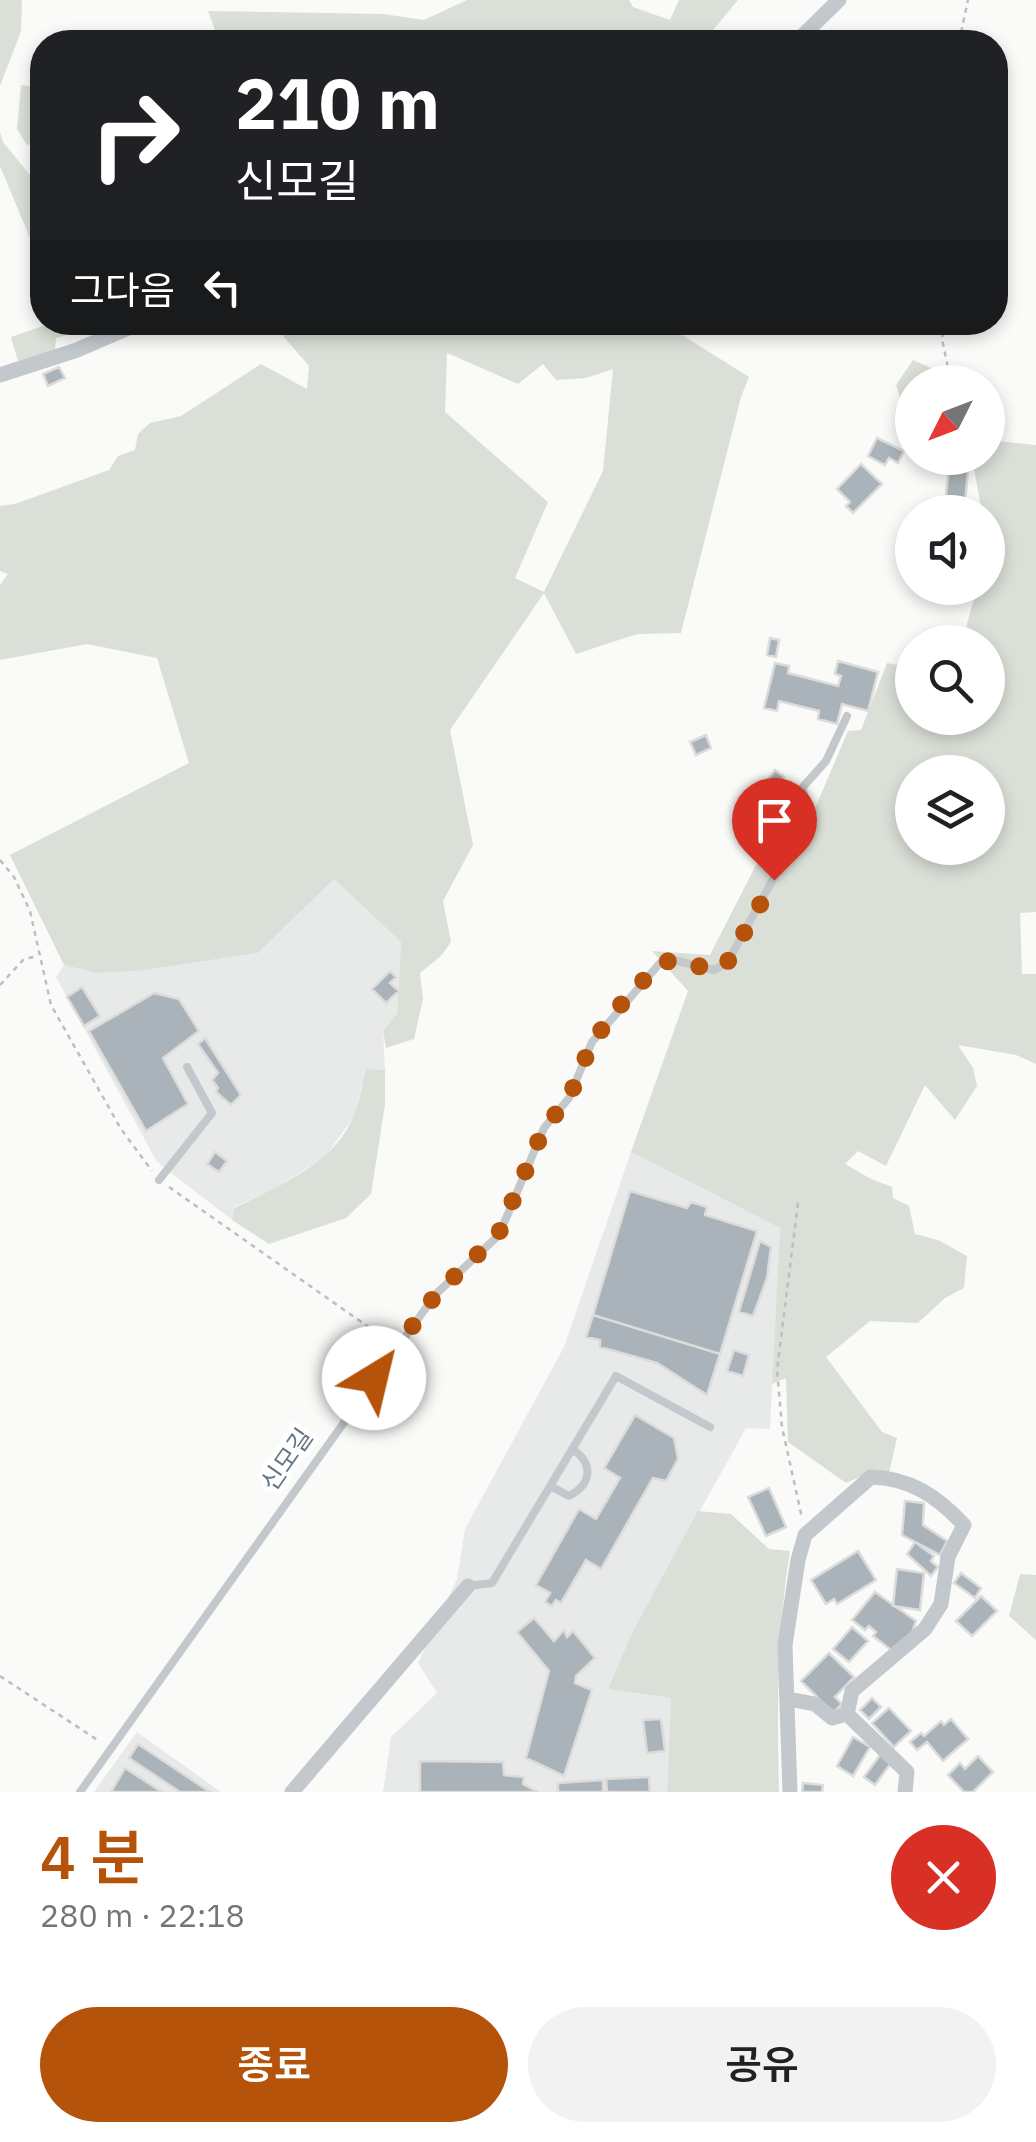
<!DOCTYPE html>
<html lang="ko">
<meta charset="utf-8">
<style>
:root{--surface:#fff;--page:#f2f2f2;--text:#202124;--muted:#757577;--accent:#b45309}
body{margin:0;font-family:"IBM Plex Sans","Noto Sans KR",sans-serif;background:var(--page);color:var(--text);height:100vh;display:flex;flex-direction:column;font-size:38px;white-space:nowrap}
*{box-sizing:border-box;margin:0}
p{font-size:32px;color:var(--muted)}
.icon{flex:none;width:55px;height:55px;fill:none;stroke:currentColor;stroke-width:2;stroke-linecap:round;stroke-linejoin:round}
.map{position:relative;height:1792px;overflow:hidden}
.details{display:flex;flex-direction:column;background:var(--surface);flex:1}
.details>*{flex:none}
.hud{position:absolute;left:30px;top:30px;width:978px;height:305px;border-radius:40px;box-shadow:0 5px 15px #0003;background:#202124;color:#fff;overflow:hidden}
.needle{width:65px;rotate:228deg}
.controls{position:absolute;left:895px;top:365px;display:grid;gap:20px}
.controls a{display:grid;place-items:center;width:110px;height:110px;border-radius:50%;background:var(--surface);box-shadow:0 5px 15px #0003;font-size:50px}
.pin{position:absolute;display:grid;place-items:center;width:85px;height:85px;color:#fff;margin:-102px -42px;border-radius:50% 50% 50% 0;rotate:-45deg;box-shadow:0 0 10px #0007}
.pin .icon{rotate:45deg}
.me{position:absolute;width:110px;margin:-55px;rotate:36deg;stroke-linejoin:round;filter:drop-shadow(0 0 8px #0008)}
.turn{display:flex;align-items:center;gap:35px;height:210px;padding:0 40px;font-size:45px}
.turn .icon{width:130px;height:130px;stroke-width:2.5}
.turn b{display:block;font-size:70px;line-height:85px}
.then{display:flex;align-items:center;height:95px;padding:0 40px;background:#0003;gap:20px;font-size:38px}
.round{display:grid;place-items:center;flex:none;width:105px;height:105px;border-radius:52px;background:var(--page)}
.head{display:flex;align-items:center;justify-content:space-between;height:170px;padding:0 40px}
h1{font-size:60px;font-weight:600;line-height:75px;color:var(--accent)}
.cta{display:flex;gap:20px;margin-top:auto;padding:20px 40px}
.cta a{flex:1;height:115px;border-radius:60px;background:var(--accent);color:#fff;font-size:40px;font-weight:600;line-height:115px;text-align:center}
.cta a+a{background:var(--page);color:var(--text)}
.map>svg:first-child{display:block}
.built{fill:#e8e9e9}
.green{fill:#dadfd7;fill-rule:evenodd}
.building{fill:#aab3b9;stroke:#dcdcda;stroke-width:2.5}
.lines{fill:none;stroke-linecap:round;stroke-linejoin:round}
.path{stroke:#bbbfc2;stroke-width:2.5;stroke-dasharray:5 5;stroke-linecap:butt}
.lane{stroke:#c3c8cc;stroke-width:8}
.street{stroke:#c3c8cc;stroke-width:15}
.route{stroke:#b45309;stroke-width:18;stroke-dasharray:0 32.4}
.labels{text-anchor:middle;dominant-baseline:central;stroke-width:10;stroke-linejoin:round;paint-order:stroke}
.street-label{font-size:25px;fill:#657683;stroke:#fff}
</style>
<div class="map">
<svg width="1036" height="1792" viewBox="0 0 1036 1792">
<rect width="100%" height="100%" fill="#fafaf8"/>
<!-- built -->
<path class="built" d="M334,879L401,942L397,1015L383,1031L385,1070L366,1069L354,1117L324,1158L275,1188L234,1207L232,1220L157,1162L56,977L64,965L97,973L138,971L258,953Z
M631,1152L780,1228L770,1429L746,1428L631,1635L608,1689L671,1698L667,1792H383L391,1737L437,1693L418,1663L457,1579L465,1529L564,1347Z
M137,1732L221,1792H94Z"/>
<!-- green -->
<path class="green" d="M0,0H22L21,31L0,86Z
M467,0H629L633,7L670,20L679,0H738L708,36L718,42H228L219,41L208,11L383,14L424,20Z
M21,85L42,88V142L27,145L17,129Z
M0,132L3,142L42,190V267L0,166Z
M44,323H108L56,338L55,351L18,361L11,337L43,326Z
M282,323H692L674,330L749,377L741,397L681,633L637,634L576,654L544,593L450,730L473,845L443,901L451,942L441,956L420,973L423,999L414,1039L386,1048L383,1031L397,1014L401,942L334,879L258,953L138,971L97,973L64,965L10,855L189,763L157,658L87,644L0,660V585L8,574L0,571V506L15,504L109,470L118,456L135,450L138,434L150,423L181,416L261,364L307,389L309,366L283,336ZM447,353L518,384L543,364L556,380L586,378L613,369L603,471L544,592L515,578L548,502L445,412Z
M913,360L936,370L942,382H912V422L907,420L896,385Z
M988,440L1036,445V912L1020,913L1022,974H1036V1064L1016,1055L958,1045L973,1068L977,1086L955,1120L925,1085L886,1166L858,1151L845,1164L871,1179L892,1187L893,1198L909,1206L915,1234L938,1240L967,1256L964,1288L945,1298L918,1323L870,1321L826,1357L882,1432L897,1438L889,1473L875,1470L846,1483L788,1442L786,1378L772,1384L780,1228L631,1152L688,991L652,951L710,955L757,863L788,823L816,806L848,731L861,730L887,663L912,668V718H988V642H962L977,588H988V512H982L972,458H988ZM912,772H988V848H912Z
M366,1069L385,1070V1104L371,1194L346,1218L269,1244L232,1220L234,1208C278,1186 335,1164 354,1115C360,1100 362,1084 366,1069Z
M698,1511L731,1514L769,1549L790,1551C777,1630 777,1711 779,1792H667L671,1698L608,1689L631,1635Z
M1020,1574L1036,1575V1640L1009,1616Z"/>
<!-- building -->
<path class="building" d="M59,367L65,378L48,386L43,374Z
M877,438L904,451L898,463L889,458L885,465L868,456Z
M950,459L969,461L964,512H944Z
M861,464L882,484L853,513L846,506L850,502L837,489Z
M770,638L779,640L776,657L767,655Z
M838,661L878,672L868,711L842,704L837,724L818,719L819,711L779,701L777,711L764,708L775,663L789,666L788,673L838,686L841,676L835,674Z
M706,735L711,748L696,755L690,742Z
M775,770L784,777L769,797L760,791Z
M390,971L396,977L390,983L399,991L386,1003L372,989Z
M82,987L100,1016L84,1026L67,997Z
M154,993L179,999L199,1031L163,1058L188,1104L146,1131L89,1031Z
M205,1038L241,1095L231,1105L216,1092L218,1088L212,1080L218,1073L198,1044Z
M215,1152L227,1161L219,1172L207,1164Z
M630,1191L687,1208L691,1202L707,1207L705,1215L757,1231L720,1354L593,1315Z
M760,1241L771,1247L767,1278L753,1316L739,1312Z
M593,1315L720,1354L707,1395L657,1363L600,1347V1340L586,1337Z
M734,1350L749,1355L743,1376L727,1371Z
M635,1415L674,1438L678,1459L666,1481L653,1478L601,1569L586,1560L561,1603L556,1600L552,1606L545,1602L550,1593L536,1585L579,1509L596,1519L620,1478L604,1468Z
M769,1488L786,1527L766,1536L748,1497Z
M905,1501L924,1503L923,1525L947,1541L940,1555L902,1535Z
M915,1542L934,1556L931,1561L938,1567L931,1576L907,1554Z
M858,1551L876,1580L837,1604L834,1599L826,1604L811,1580Z
M897,1569L924,1573L920,1610L893,1606Z
M961,1573L981,1588L975,1598L954,1583Z
M875,1592L916,1621L912,1633L891,1650L873,1636L876,1632L869,1626L865,1630L852,1620Z
M981,1596L997,1611L972,1636L956,1621Z
M534,1618L554,1641L564,1630L567,1637L573,1631L595,1658L576,1676L575,1683L592,1690L564,1776L526,1758L549,1671L517,1632Z
M852,1627L868,1641L849,1662L833,1649Z
M829,1653L854,1677L835,1697L842,1704L833,1713L801,1681Z
M872,1698L881,1707L869,1719L860,1710Z
M889,1708L911,1731L894,1747L872,1723Z
M661,1719L665,1751L647,1753L643,1720Z
M951,1719L968,1739L943,1761L927,1742L917,1750L910,1742L921,1733L924,1736L941,1721L944,1725Z
M853,1737L870,1747L853,1776L837,1766Z
M138,1744L210,1792H180L129,1758Z
M880,1755L891,1763L875,1785L864,1777Z
M978,1756L993,1772L973,1792H964L948,1775L960,1763L965,1769Z
M420,1761L503,1762L504,1775L524,1777L523,1784L538,1792H420Z
M125,1768L162,1792H111Z
M649,1777L650,1792H607L606,1779Z
M603,1780V1792H558V1783Z
M803,1783L823,1785L822,1792H802Z"/>
<g class="lines">
<!-- path -->
<path class="path" d="M959,42L968,0
M944,322L942,339L951,382
M0,860L14,877L30,911L51,1005L121,1129L152,1171
M0,985L24,959L38,956
M169,1187L387,1340
M798,1203L777,1370L782,1427L802,1518
M0,1676L99,1741"/>
<!-- lane -->
<path class="lane" d="M159,1180L212,1113L187,1067
M550,1486L569,1496C592,1484 594,1463 572,1449
M468,1586L492,1583L616,1376L710,1427
M80,1792L423,1312L437,1293L499,1235L544,1128L569,1098L592,1042L660,963L674,960L714,970L727,963L810,812L802,788L826,761L847,716"/>
<!-- street -->
<path class="street" d="M796,42L839,0
M0,375L77,350L142,322
M788,1699L815,1704L832,1718L847,1714
M292,1792L468,1586
M790,1792L785,1645L798,1560L805,1535L871,1477C910,1478 937,1496 964,1525L948,1557L941,1604L925,1629L852,1691L847,1714L907,1772L905,1792"/>
</g>
<g class="lines">
<!-- route -->
<path class="route" d="M374,1378L437,1293L498,1235L544,1128L569,1098L592,1042L623,1002L660,963L674,960L714,970L727,963L774,880"/>
</g>
<g class="labels">
<!-- street labels -->
<g class="street-label">
<text transform="translate(286 1459) rotate(-55)">신모길</text>
</g>
</g>
</svg>
<div class="controls">
<a><svg class="needle" viewBox="-14 -14 28 28"><path d="M0-13l5 13h-10z" fill="#e53935"/><path d="M0 13l5-13h-10z" fill="#757577"/></svg></a>
<a><svg class="icon" aria-label="sound" viewBox="0 0 24 24"><path d="M4 9h4l5-4v14l-5-4H4zM17 9q2 3 0 6"/></svg></a>
<a><svg class="icon" aria-label="search" viewBox="0 0 24 24"><circle cx="10" cy="10" r="6"/><path d="M15 15l6 6"/></svg></a>
<a><svg class="icon" aria-label="layers" viewBox="0 0 24 24"><path d="M12 4l9 5-9 5-9-5zM3 14l9 5 9-5"/></svg></a>
</div>
<div class="pin" style="left:774px;top:880px;background:#d93025"><svg class="icon" aria-label="arrive" viewBox="0 0 24 24"><path d="M6 21V4h12l-3 4 3 4H6"/></svg></div>
<svg class="me" style="left:374px;top:1378px" viewBox="-20 -20 40 40"><circle r="19" fill="#fff"/><path d="M0-13L10 11 0 6-10 11z" fill="#b45309"/></svg>
<div class="hud">
<div class="turn"><svg class="icon" aria-label="right" viewBox="0 0 24 24"><path d="M7 20v-9h11M14 6l5 5-5 5"/></svg><div><b>210 m</b>신모길</div></div>
<div class="then">그다음<svg class="icon" aria-label="left" viewBox="0 0 24 24"><path d="M17 20v-9H6M10 6l-5 5 5 5"/></svg></div>
</div>
</div>
<section class="details">
<div class="head"><div><h1>4 분</h1><p>280 m · 22:18</p></div><a class="round" style="background:#d93025;color:#fff"><svg class="icon" aria-label="close" viewBox="0 0 24 24"><path d="M6 6l12 12M18 6L6 18"/></svg></a></div>
<div class="cta"><a>종료</a><a>공유</a></div>
</section>
